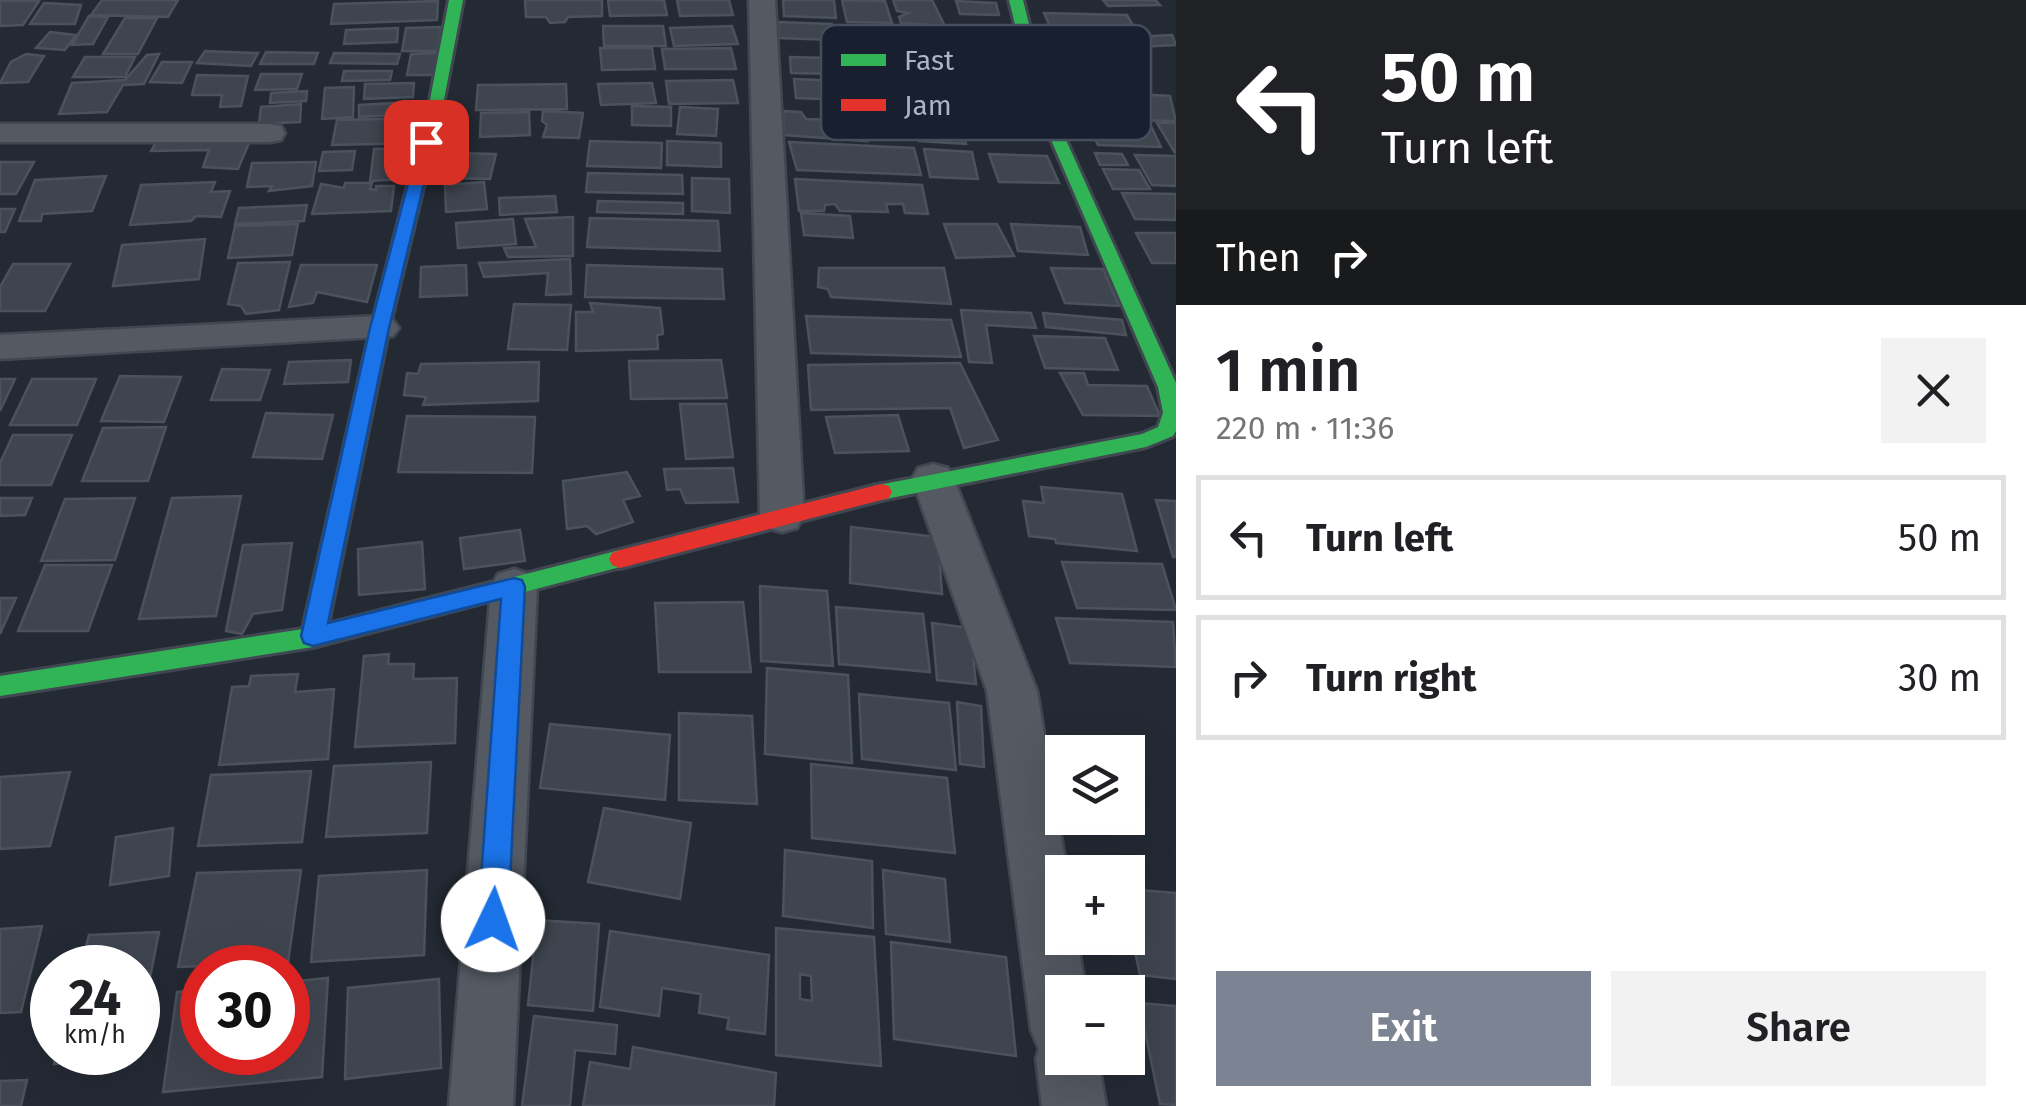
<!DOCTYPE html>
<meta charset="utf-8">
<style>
:root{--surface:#fff;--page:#f2f2f2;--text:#202124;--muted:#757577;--line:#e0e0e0;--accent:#7c8494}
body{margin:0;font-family:"Fira Sans",sans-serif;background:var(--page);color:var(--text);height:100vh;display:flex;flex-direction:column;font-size:38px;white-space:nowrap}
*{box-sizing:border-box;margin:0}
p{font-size:32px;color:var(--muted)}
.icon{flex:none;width:55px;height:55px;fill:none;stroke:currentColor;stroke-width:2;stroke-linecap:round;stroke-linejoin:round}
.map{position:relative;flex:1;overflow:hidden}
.side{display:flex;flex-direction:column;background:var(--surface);width:850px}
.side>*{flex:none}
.guide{background:#202124;color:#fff;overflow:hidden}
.buttons{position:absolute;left:1045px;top:735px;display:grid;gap:20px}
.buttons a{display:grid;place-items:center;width:100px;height:100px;border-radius:0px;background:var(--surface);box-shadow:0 10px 40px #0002;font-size:50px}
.speed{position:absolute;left:30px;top:945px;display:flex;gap:20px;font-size:50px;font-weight:700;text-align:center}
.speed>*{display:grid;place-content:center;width:130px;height:130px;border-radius:50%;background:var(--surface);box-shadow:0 10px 40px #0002;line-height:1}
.speed small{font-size:25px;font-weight:400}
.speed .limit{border:15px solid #d22;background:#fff;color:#111}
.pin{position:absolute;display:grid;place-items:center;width:85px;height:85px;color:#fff;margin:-42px;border-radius:20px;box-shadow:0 5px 15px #0006}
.me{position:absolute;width:110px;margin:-55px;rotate:3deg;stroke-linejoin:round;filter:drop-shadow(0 0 8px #0008)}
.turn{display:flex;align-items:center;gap:35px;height:210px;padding:0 40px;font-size:45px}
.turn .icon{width:130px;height:130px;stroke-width:2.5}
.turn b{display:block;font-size:70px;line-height:85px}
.then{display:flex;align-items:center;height:95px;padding:0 40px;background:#0003;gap:20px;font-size:38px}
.round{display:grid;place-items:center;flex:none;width:105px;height:105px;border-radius:0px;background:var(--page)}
.headline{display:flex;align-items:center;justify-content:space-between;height:170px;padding:0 40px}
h1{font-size:60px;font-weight:600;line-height:75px}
.button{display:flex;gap:20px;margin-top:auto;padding:20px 40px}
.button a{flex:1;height:115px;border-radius:0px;background:var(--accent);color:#fff;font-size:40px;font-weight:600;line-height:115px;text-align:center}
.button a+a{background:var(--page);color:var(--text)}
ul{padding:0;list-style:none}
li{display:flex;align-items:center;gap:30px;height:125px;margin:0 20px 15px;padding:0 20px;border:5px solid var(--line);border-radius:0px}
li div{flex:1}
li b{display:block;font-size:38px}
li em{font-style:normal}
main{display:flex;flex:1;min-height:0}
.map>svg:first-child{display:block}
.building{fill:#3f454f;stroke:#4b525c;stroke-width:2.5;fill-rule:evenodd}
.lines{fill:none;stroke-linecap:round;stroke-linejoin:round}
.street-casing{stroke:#414751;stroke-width:5}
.fast-casing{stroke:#414751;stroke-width:6}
.jam-casing{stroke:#414751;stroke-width:6}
.street{fill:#545962;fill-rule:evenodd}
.fast{fill:#30b455;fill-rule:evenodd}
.jam{fill:#e5322d;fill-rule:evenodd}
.route{fill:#1a73e8;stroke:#114b97;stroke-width:2.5}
.key{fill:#18202f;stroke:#444d5d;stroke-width:2.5}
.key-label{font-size:28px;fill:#acb5c7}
</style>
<main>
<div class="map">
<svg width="1176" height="1106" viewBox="0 0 1176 1106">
<rect width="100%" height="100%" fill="#242a34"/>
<!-- building -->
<path class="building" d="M102,0H178L168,17L91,15Z
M525,0H602V16L568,17L565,22L550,23L546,17H526Z
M608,0H664L667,15L610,16Z
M677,0H729L733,15L680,16Z
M783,0H834L836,18L784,16Z
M842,0L885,1L892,23L847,22Z
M893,0H932L945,26L901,23L899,17L908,13L897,11Z
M1103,0H1155L1160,5L1108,6Z
M0,1H39L23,25L0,26Z
M438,1L437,20L331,24L334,4Z
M956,1L996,3L999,15L960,14Z
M44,3L81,5L75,24H30Z
M1044,13L1127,15L1137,32L1052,31Z
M89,16L108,17L93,44L72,45Z
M125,18H157L138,54H103Z
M778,22L832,24L834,40L779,38Z
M603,26H663L666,46H604Z
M732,26L738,44L674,46L670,28Z
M441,27L438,51H402L406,28Z
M398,28L397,42L344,44L346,30Z
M50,32L76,35L65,50L36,48Z
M1172,35L1176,45L1139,47L1130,37Z
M600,48H652L655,69L602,70Z
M731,48L736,69H665L662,49Z
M205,51L258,53L251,66L197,63Z
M266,52L318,53L314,64H260Z
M334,53L400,54L397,64L330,63Z
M437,53L435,75H407L411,54Z
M26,54L44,56L28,82L0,83L11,62Z
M159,54L144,84L123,85L107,112L59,114L72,83L125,80L147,55Z
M85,57H135L125,77H73Z
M790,57L828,58L830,74L791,73Z
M162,62H192L182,83L150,82Z
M344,71H392L390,80L342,81Z
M261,74H302L297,89L255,90Z
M197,75L248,76L241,106L220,107L222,95H192Z
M794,79L893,83L896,102L796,98Z
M733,80L738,103L669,104L666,81Z
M414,83L413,97L364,99L365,84Z
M652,83L656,103L601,105L598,84Z
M566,84L567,109L476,110L478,85Z
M354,87L353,117L322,119L325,88Z
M307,91L306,101L270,103L271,93Z
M1090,91L1170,96L1176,121L1085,119L1079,115L1073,96L1092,97Z
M394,103V115L359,117V105Z
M301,104L300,122L259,124L261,107Z
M632,106L671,107V126L632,125Z
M680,107L718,109L716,136L677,134Z
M913,110L958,112L966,144L919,141Z
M543,111L583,113L579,138L543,137L547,125L542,121Z
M783,111L801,112L806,119L861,121L867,141L784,135Z
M529,112L530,135L480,137L481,113Z
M423,118L420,143L332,145L337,120Z
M1087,122L1150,124L1161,147L1098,145Z
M1157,123H1176V153H1175Z
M158,139L249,143L238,169L203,167L209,150L151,151Z
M590,141L662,143L661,168L587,166Z
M667,141L721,143V167L667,165Z
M789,142L914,148L921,175L797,170Z
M410,148L407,179L370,181L374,149Z
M924,149L972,152L978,179L930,177Z
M355,151L352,170L319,171L323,152Z
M453,153L496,154L490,179L447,178Z
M1095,153L1122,154L1128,165H1100Z
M989,154L1047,156L1059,183L999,182Z
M1135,155L1176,156V186L1152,185Z
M0,162H34L16,194H0Z
M316,162L312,186L269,191L272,186L247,187L252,163Z
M1103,169L1139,170L1150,189H1113Z
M588,173L682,175L683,194L586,192Z
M106,176L92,211L42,214L41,221H19L35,180Z
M692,178L729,179L730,213L692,211Z
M795,179L922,185L928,214L905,213L903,204H886L888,212L840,211L835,204L825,205L824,211H799Z
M215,182L211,192L230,191L221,217L196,216L191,221L130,225L141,185Z
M484,182L487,209L446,212L445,185Z
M345,183H372L370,189L376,190V186H394L391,211L312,214L321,184L344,188Z
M1122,193L1176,194V220L1135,219Z
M555,196L557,212L500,215L499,198Z
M598,201L683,203V214L597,212Z
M307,205L304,221L235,224L239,208Z
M0,209H15L5,232H0Z
M801,213L850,216L853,238L804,235Z
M573,217V256L508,257L504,248L536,247L525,219Z
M590,218L718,221L720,251L587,247Z
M513,219L516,244L458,248L456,223Z
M298,224L292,255L228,258L235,226Z
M944,224H997L1014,256L956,258Z
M1011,224L1080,227L1088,255L1018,251Z
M1136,233H1176V263H1152Z
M205,239L199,279L113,286L122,245Z
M570,259L571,294L546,295L548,273L484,277L479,263Z
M290,262L279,310L246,314L241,306L228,304L238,263Z
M13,264H70L45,311H0V287Z
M301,265H377L367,302L317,292L313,303L289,307Z
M466,265L467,295L420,297L421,267Z
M587,265L722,269L724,299L585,297Z
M819,268H944L951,304L831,297L828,289L818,287Z
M1051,268L1103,269L1119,306L1065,303Z
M590,303L660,308L663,334L657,335L658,349L576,351V312H593Z
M514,304L571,305L567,350L508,349Z
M961,310L1031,313L1036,328L986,325L992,363L969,362Z
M1043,313L1122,320L1126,335L1046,327Z
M806,316L951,320L961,357L811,353Z
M1034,336L1105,338L1118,370L1045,368Z
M351,360L348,382L284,384L289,362Z
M721,360L727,398L631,399L629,361Z
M539,362L538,401L423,405L426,397L404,395L407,373L418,374L421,364Z
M960,363L998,440L964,448L950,408L811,410L808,365Z
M222,369L270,370L260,400H211Z
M1060,373H1084L1088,385L1147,386L1160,416L1083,415Z
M120,376L181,377L164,422L101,421Z
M0,379H15L0,411Z
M32,379H96L77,425H10Z
M680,404H726L733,457L686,459Z
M266,413L333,415L322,459L253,457Z
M898,415L909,451L835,453L826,417Z
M407,416L535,417L532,473L398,472Z
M166,427L148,481H82L103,428Z
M13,435H72L51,485H0V463Z
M733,468L738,502L686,503L680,489L667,490L664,469Z
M627,472L640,496L623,500L633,522L596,534L587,526L567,529L563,481Z
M1041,487L1122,494L1137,551L1056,543L1055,539L1029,536L1023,501L1044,503Z
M241,496L216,616L139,619L172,498Z
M0,498H32L25,515L0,516Z
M135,498L115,560L41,561L65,499Z
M1156,500L1176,501V557H1173Z
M851,527L938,537L942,594L850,583Z
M520,530L525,561L464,569L460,538Z
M422,542L425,589L359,595L358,549Z
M292,543L282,610L253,614L242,634L226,631L243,545Z
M1062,562L1162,564L1176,610L1077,608Z
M45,565H112L88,631H18Z
M760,586L827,591L833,666L761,661Z
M0,598H16L0,634Z
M743,602L751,672H659L655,603Z
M836,607L923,614L930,672L839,664Z
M1056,618L1173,622L1176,667L1070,663Z
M932,623L970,628L976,684L937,680Z
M389,654L388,664H414L413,679L457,678L455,743L355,747L364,656Z
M767,668L848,675L852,763L765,754Z
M298,674L295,692L334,689L328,759L219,765L232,687L249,686L251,676Z
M859,694L949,703L956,770L862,759Z
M957,702L981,706L984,767L960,764Z
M679,713L752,716L757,804L679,800Z
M550,724L670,735L665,800L540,788Z
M431,762L427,833L326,837L334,766Z
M811,764L947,778L955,853L812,838Z
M311,771L302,842L198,846L211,775Z
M70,772L50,846L0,849V777Z
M604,808L691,823L680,899L588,882Z
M173,828L169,876L110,885L116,837Z
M785,850L872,861L873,928L783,916Z
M301,870L288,963L178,967L197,873Z
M427,870L424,955L311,962L319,876Z
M883,870L945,879L950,942L886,934Z
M1128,889L1176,893V979L1140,975L1128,919Z
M537,920L599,924L593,1011L528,1005Z
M42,926L21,1012L0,1013V929Z
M776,928L874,937L881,1066L776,1055ZM800,974L811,976L812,1001L800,999Z
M610,931L769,955L765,1034L727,1029L729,1018L699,1013L701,994L662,988L659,1016L600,1007Z
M159,932L141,1023H138V968H80L89,935Z
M891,942L1006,957L1016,1056L894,1039Z
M328,978L322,1077L163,1092L177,992L202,990V1052H288V982Z
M439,979L441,1068L345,1079L348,988Z
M1139,1003L1176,1006V1105L1160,1104Z
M534,1016L617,1025L615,1054L575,1050L570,1106H522Z
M633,1047L776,1073L774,1106H583L590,1062L630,1069Z
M56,1052H120L119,1058L54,1064Z
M27,1080L21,1106H0V1081Z"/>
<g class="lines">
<!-- street casing -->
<g class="street-casing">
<path id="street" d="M749,0H775L804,516L797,528L782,532L767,528L760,516Z
M0,124H270L281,126L285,133L281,140L270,142H0Z
M380,316L393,320L399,328L393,336L0,359V335Z
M933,464L948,468L954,479L1037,691L1067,872H1062V938H1077L1086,992H1062V1058H1098L1106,1106H1042L1036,1058L1039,1049L1031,1030L987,691L912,479L918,468Z
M514,569L530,574L537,587L513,1106H449L491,587L498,574Z"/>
</g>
<!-- fast casing -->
<g class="fast-casing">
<path id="fast" d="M449,0H463L443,105L389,328L328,624L620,550L628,553L631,559L628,565L313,647L0,696V676L303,629L371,328L429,105Z
M1009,0H1023L1047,98L1176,383V431L1173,436L1146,447L881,500L873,498L870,492L873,486L1142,434L1158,427L1163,413L1158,387L1033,98Z"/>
</g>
<!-- jam casing -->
<g class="jam-casing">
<path id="jam" d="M881,484L889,486L892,492L889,498L620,568L612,565L609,559L612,553L620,550Z"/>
</g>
<!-- street -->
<use href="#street" class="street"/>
<!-- fast -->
<use href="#fast" class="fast"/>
<!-- jam -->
<use href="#jam" class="jam"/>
</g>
<!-- route -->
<path class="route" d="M426,138L434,142L389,328L328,623L514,578L522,580L525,587L508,920L503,931L493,935L483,931L478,920L501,599L313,646L304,643L301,636L370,328L419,142Z"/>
<!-- legend -->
<rect x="821" y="25" width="330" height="115" rx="15" class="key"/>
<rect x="841" y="54" width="45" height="12" fill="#30b455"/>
<rect x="841" y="99" width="45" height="12" fill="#e5322d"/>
<g class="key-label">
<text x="904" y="70">Fast</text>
<text x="904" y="115">Jam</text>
</g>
</svg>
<div class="buttons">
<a><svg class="icon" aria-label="layers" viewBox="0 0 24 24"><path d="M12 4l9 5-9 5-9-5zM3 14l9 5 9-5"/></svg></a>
<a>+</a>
<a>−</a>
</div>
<div class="speed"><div>24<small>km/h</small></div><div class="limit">30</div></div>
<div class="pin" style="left:426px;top:142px;background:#d93025"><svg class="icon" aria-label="arrive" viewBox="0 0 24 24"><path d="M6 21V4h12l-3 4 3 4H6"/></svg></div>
<svg class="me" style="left:493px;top:920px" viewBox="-20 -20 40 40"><circle r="19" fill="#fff"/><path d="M0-13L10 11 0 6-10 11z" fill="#1a73e8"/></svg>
</div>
<section class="side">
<div class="guide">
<div class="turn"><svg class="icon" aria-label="left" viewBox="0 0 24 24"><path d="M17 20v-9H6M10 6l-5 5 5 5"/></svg><div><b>50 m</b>Turn left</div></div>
<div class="then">Then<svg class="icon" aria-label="right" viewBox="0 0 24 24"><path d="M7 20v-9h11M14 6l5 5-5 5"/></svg></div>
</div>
<div class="headline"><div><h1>1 min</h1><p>220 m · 11:36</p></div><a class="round"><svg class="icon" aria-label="close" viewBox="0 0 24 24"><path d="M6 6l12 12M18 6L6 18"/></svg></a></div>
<ul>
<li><svg class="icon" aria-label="left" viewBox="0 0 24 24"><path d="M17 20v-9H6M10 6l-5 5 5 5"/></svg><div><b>Turn left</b></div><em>50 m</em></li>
<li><svg class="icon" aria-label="right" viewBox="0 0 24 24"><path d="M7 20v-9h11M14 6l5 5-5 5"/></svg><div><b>Turn right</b></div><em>30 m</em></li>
</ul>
<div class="button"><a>Exit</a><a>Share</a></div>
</section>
</main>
